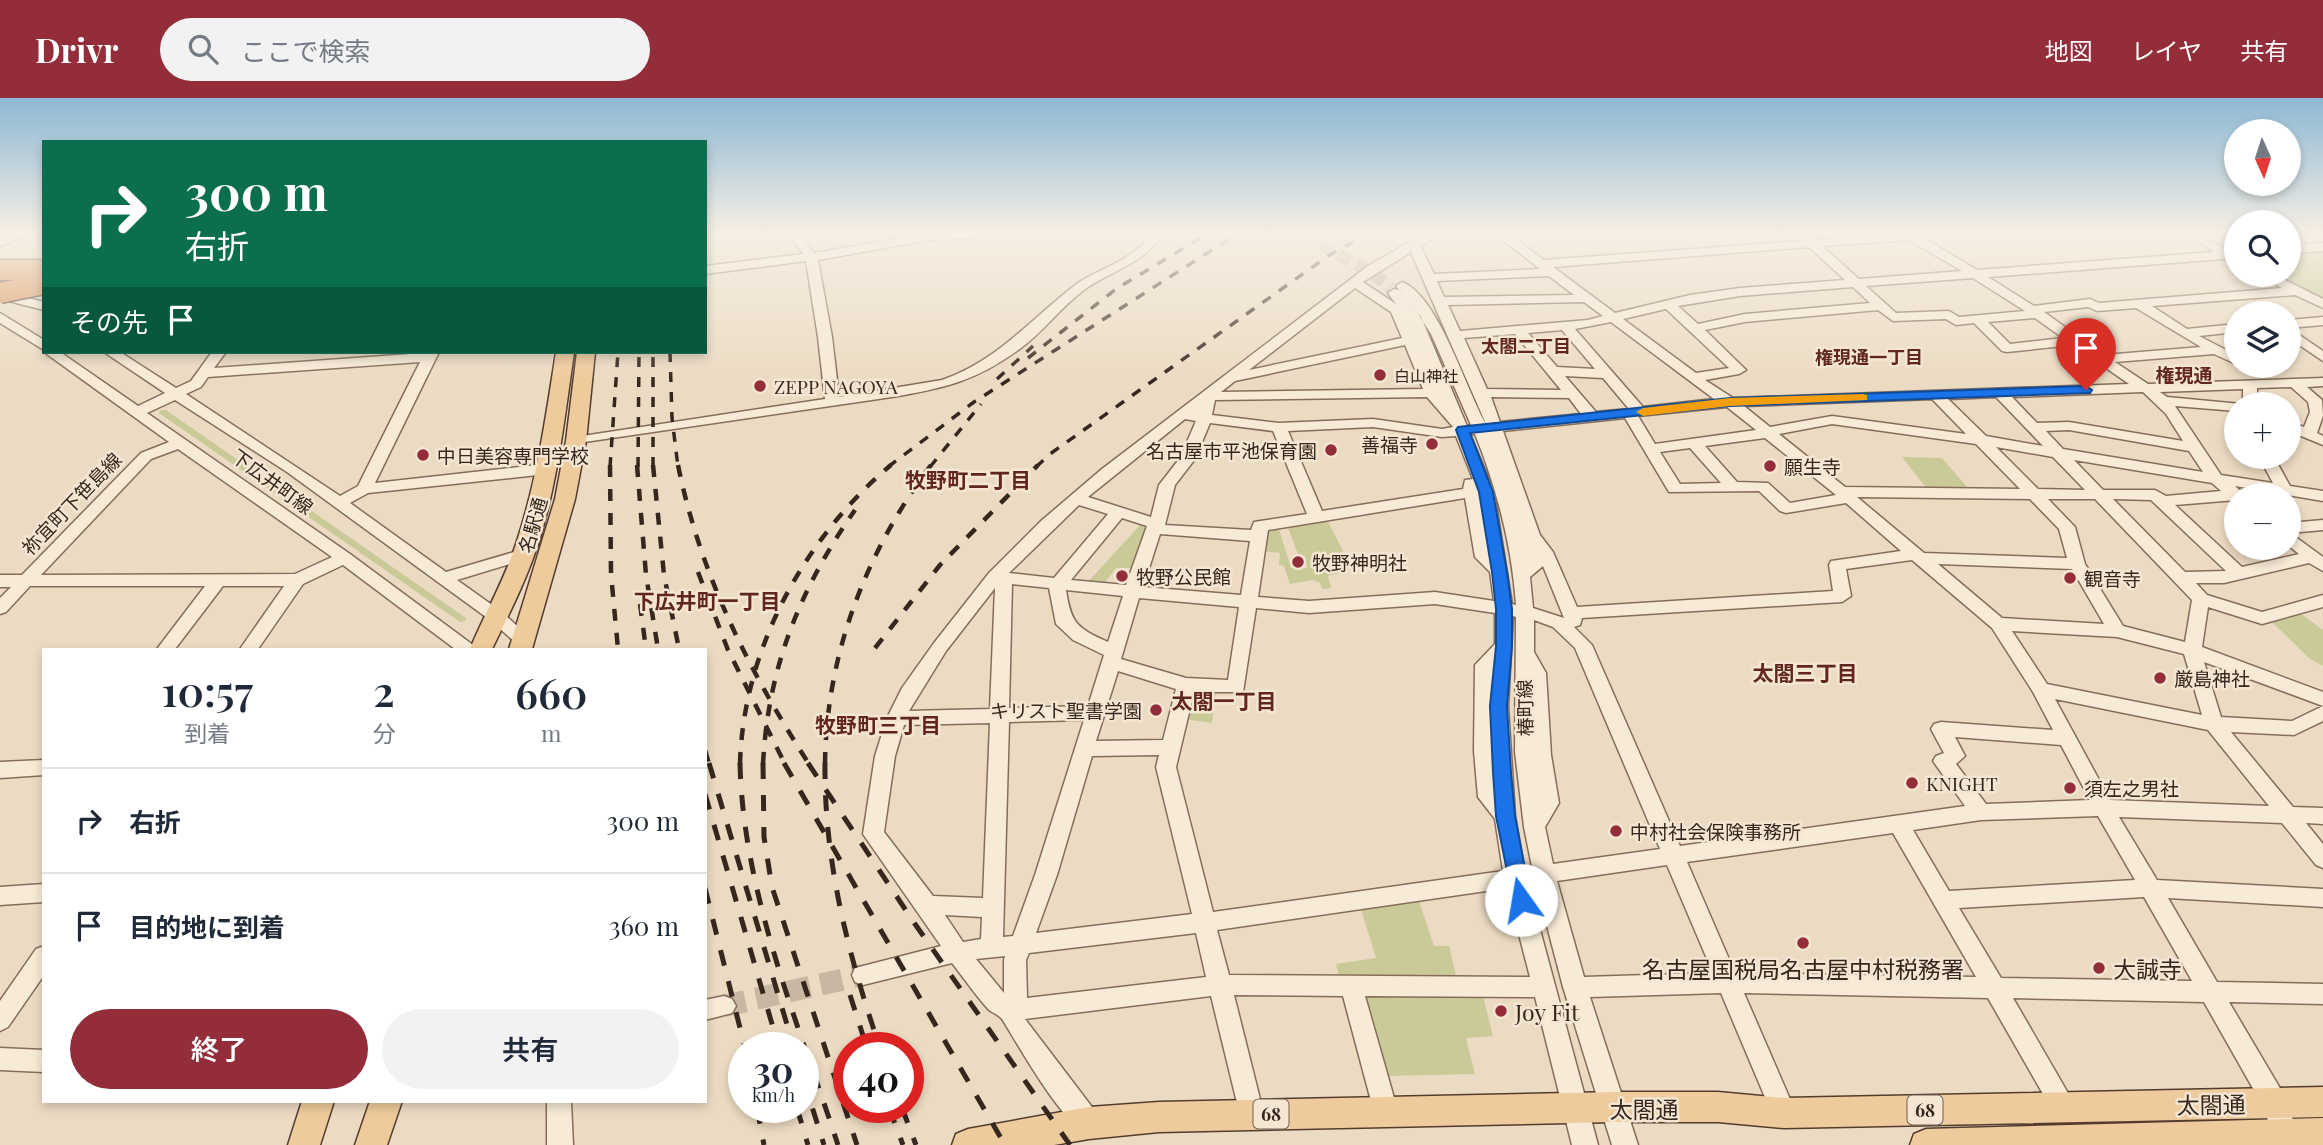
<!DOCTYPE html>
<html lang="ja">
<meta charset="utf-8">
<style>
:root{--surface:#fff;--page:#f2f2f3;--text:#1f2937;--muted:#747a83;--line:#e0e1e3;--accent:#922d39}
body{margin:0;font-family:"Playfair Display","Noto Sans JP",serif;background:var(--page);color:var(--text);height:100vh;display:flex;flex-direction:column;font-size:26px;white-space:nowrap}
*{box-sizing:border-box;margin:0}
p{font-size:23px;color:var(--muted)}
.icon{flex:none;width:38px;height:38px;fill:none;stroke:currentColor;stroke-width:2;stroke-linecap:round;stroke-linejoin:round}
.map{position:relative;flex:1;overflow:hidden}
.side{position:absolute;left:42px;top:550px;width:665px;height:455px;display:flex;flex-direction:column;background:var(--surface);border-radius:0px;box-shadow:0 4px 10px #0003}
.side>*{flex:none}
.banner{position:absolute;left:42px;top:42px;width:665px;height:214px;border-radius:0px;box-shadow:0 4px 10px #0003;background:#0b6e4f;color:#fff;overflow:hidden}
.needle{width:46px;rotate:177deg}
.fabs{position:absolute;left:2224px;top:21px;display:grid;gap:14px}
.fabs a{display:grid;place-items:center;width:77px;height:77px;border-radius:50%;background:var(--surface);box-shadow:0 4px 10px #0003;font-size:35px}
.speed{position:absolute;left:728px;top:934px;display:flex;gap:14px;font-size:35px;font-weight:700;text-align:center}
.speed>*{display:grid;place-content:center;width:91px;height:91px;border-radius:50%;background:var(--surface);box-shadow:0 4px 10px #0003;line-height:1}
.speed small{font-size:18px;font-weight:400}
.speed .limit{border:10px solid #d22;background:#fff;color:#111}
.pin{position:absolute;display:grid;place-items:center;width:60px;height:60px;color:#fff;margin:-72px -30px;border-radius:50% 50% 50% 0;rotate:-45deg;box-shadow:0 0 7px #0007}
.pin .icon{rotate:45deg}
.me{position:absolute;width:77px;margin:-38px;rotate:347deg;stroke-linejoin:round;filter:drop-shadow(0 0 5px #0008)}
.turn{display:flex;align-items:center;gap:24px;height:147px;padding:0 28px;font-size:32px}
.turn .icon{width:91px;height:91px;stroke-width:2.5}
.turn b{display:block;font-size:49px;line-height:60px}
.then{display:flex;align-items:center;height:66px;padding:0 28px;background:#0003;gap:14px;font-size:26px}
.eta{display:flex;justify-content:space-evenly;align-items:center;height:119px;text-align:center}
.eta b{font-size:42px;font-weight:600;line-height:49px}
.primary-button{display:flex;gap:14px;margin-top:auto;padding:14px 28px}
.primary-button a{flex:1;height:80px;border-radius:42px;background:var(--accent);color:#fff;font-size:28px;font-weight:600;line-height:80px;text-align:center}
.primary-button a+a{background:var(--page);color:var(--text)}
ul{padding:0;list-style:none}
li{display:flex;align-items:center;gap:21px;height:105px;padding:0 28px;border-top:2px solid var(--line)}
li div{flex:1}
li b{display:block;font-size:26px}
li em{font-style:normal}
header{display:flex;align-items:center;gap:42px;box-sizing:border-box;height:98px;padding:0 35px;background:var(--accent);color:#fff}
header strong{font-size:33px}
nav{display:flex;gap:38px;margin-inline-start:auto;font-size:24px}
.search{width:490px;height:63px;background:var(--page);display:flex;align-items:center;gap:18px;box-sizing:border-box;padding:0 24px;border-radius:38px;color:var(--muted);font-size:26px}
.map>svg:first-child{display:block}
.green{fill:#c9ca97}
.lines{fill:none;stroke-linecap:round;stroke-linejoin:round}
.minor-tunnel-far1{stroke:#c8b7a2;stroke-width:13;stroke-dasharray:13 7;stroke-linecap:butt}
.minor-tunnel{stroke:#c8b7a2;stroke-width:22;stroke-dasharray:22 11;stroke-linecap:butt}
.minor-casing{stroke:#866d5b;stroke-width:3}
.major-casing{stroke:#533c2f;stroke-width:3}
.minor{fill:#f7ead6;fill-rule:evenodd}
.major{fill:#eecb9c;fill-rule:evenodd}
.rail-far2{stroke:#36271e;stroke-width:3.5;stroke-dasharray:10 10;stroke-linecap:butt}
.rail-far1{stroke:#36271e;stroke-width:4.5;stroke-dasharray:12 12;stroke-linecap:butt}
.rail{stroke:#36271e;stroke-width:5;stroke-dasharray:16 16;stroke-linecap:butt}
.highway-bridge-casing{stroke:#533c2f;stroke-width:23;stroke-linecap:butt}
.highway-bridge{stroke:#d89157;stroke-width:20}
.route{fill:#1a73e8;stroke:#114b97;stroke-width:2}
.slow{fill:#f59e0b}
.poi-dot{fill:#922d39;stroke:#f4e6d2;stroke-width:2.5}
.labels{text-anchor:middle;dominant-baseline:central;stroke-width:5;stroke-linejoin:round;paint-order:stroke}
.far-poi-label{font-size:16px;fill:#36271e;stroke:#f4e6d2;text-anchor:start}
.far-neighbourhood-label{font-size:18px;font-weight:bold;fill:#61261f;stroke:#f4e6d2}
.shield{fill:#f4e6d2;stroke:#6f6054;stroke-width:2}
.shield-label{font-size:18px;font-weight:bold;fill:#36271e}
.far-quarter-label{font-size:19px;font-weight:bold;fill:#61261f;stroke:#f4e6d2}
.poi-label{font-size:19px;fill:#36271e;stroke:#f4e6d2;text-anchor:start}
.street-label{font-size:19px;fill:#36271e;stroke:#f4e6d2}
.neighbourhood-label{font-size:21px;font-weight:bold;fill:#61261f;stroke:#f4e6d2}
.near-poi-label{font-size:23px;fill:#36271e;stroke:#f4e6d2;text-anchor:start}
.near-street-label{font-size:23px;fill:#36271e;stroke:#f4e6d2}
</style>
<header>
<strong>Drivr</strong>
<div class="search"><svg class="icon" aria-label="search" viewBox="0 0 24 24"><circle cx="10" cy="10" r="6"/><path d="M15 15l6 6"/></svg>ここで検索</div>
<nav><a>地図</a><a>レイヤ</a><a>共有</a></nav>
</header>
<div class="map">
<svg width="2323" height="1047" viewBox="0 0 2323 1047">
<rect width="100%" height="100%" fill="#ecdbc3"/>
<!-- green -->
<path class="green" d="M2323,152V199L2278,177H2289V155Z
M161,312H166L466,520L465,523L460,524L159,315Z
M1902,359L1942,360L1968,390L1927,391Z
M1326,420L1343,453V460L1339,463L1340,475L1328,478L1331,490L1322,491L1320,485L1313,482L1290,486L1284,468L1279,467L1280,455L1262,453L1263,432L1278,428L1291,470H1307L1305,458L1298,456L1287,427Z
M1141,426L1150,428L1135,470H1116L1102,488L1086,486Z
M2300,515L2323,532V568L2310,561L2271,523Z
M1198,592L1216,593L1212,625L1184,621L1191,595Z
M1419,803L1434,848H1449L1457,882L1339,879L1336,866L1376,860L1360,808Z
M1482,894L1493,938L1466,940L1475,976L1387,978L1365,903L1373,895Z"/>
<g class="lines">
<!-- minor-tunnel-far1 -->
<path class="minor-tunnel-far1" d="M1304,136L1378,179L1390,190"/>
<!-- minor-tunnel -->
<path class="minor-tunnel" d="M724,908L863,877"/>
<!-- minor casing -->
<g class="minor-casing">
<path id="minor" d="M12,136H30L0,148V140Z
M789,136H801L814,155L923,136H979L973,140L930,142L818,162L832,239L839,299L942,282C997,263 1030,222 1074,188C1097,170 1136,163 1149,136H1161C1146,166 1111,172 1084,192C1061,209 1044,233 1021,250C976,283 945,290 892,299L571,346L569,343L571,340L576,339L825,301L818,239L806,163L705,176V168L803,156Z
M1424,136H1438L1421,149L1434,176L1540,171L1495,136H1509L1544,162L1802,143L1803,138L1807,137L1815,142L1917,136L1977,172L2214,154L2187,136C2210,136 2219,153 2236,152V160L1988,179L2034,208L2090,201L2099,205L2282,190L2260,177H2275L2323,201V210L2295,197L2152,208L2187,231L2236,226V234L2199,238L2236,257V266L2214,256L2115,264L2148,286L2323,280V288L2307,289L2322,302L2323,318L2317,335L2323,338V347L2289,333V324L2304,329L2310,314L2308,304L2291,289L2257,290V306H2243V291L2160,294L2167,299L2241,306H2236V313L2175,308L2221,377L2273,385L2259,359H2274L2290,388L2323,393V403L2235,388L2245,397H2236V402L2175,407L2242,469L2299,456L2289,448V425L2323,422V432L2290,435L2323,459V473L2309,465L2224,485H2196L2207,497L2262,514L2323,497V509L2262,526L2208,509L2202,549L2323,594V608L2204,564L2221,619L2292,623L2323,608V623L2294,637L2231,634L2293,709L2323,710V726L2306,725L2323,746V770L2316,767L2282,725L2119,719L2157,782L2323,791V809L2168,800L2217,884L2323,886V906L2229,904L2284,997L2302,1047H2276L2264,1010L2204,904L2013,900L2076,1009L2073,1017L2064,1021L2055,1017L1988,900L1744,895L1796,1015L1793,1023L1784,1027L1775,1023L1721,895L1590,899L1638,1047H1612L1563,889L1536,786L1528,787L1598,1047H1572L1535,899L1365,898L1398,1014L1395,1022L1386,1026L1377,1022L1374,1014L1343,898L1234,897L1264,1017L1261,1025L1252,1029L1243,1025L1240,1017L1211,898L1025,921L1098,1017L1101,1025L1098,1033L1089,1037C1062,1026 1019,948 1002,921C999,917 993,915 989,912C976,898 964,880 952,865L863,887L855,884L852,877L855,870L941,848L863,736L875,658L887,620L902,590L934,545L989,475L1041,423L1102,371L1368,168ZM1909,142L1962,173L1859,181L1822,148ZM1809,149L1845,182L1740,190L1690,197L1615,215L1553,169ZM1411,154L1486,326C1467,294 1438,197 1402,184L1396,188L1417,214L1431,236L1471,327L1467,328L1421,219L1399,192L1394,191L1388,195L1396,206L1363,184ZM1549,178L1574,197L1444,199L1437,183ZM1973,180L2025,213L1959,219L1949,213L1896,215L1866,188ZM1853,189L1870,205L1745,216L1698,226L1678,208L1740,198ZM1355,190L1391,214L1402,240L1249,272ZM1584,204L1603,218L1588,222L1460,233L1448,207ZM2088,209L2097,213L2136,210L2201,249L2104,257L2044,214ZM1666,211L1729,270L1696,275L1623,221ZM1878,212L1893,223L1946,221L1956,227L1974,225L2002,253L2007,254L2073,247L2129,286L1733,300L1705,282L1739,276L1746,272L1705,232L1745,224ZM2035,220L2063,240L2010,246L1988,224ZM1611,224L1714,301L1643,309L1575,231ZM1562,232L1595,271L1557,269L1528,235ZM1515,236L1561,292L1487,291L1464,240ZM1405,247L1423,291L1221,294L1235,283ZM1565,278L1603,280L1629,311L1596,314ZM2143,294L2166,316L2183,343L2069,324L2037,325L2012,299ZM1427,299L1453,329L1442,331L1373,321L1279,325L1212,317L1215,302ZM1491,299L1569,300L1581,316L1500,324ZM1996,299L2043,348L1986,338L1948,301ZM1932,301L1966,336L1832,318L1770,329L1744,308ZM1727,309L1756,332L1655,346L1638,318ZM1625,320L1669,394L1759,393L1780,413L1786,415L1846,405L1901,453L1831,463L1829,467L1833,493L1577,509L1553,454L1540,437L1503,333ZM1185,321L1196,323L1180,360L1159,387L1151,419L1088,399ZM1210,325L1273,333L1307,416L1254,424L1251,432L1165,427L1175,387L1195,361ZM1832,326L1976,346L2020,391L1845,389L1779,336ZM1373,329L1442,339L1456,338L1473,381L1465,382L1463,391L1322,413L1288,333ZM2069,332L2189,353L2203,374L2063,351L2046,333ZM1470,336H1475C1497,391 1512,448 1516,507L1512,506L1494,394ZM1765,340L1836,397L1790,405L1768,385L1737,384L1705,348ZM1996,349L2053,359L2085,392L2038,391ZM1690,350L1721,385L1680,386L1660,354ZM2074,362L2212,385L2221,393L2166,398L2155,392H2103ZM1857,399L2030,401L2059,431L2067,460L1924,455ZM1465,400L1475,459L1490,474L1494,503L1435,494L1309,503L1258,499L1268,432ZM2048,401H2095L2192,502L2185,544L2123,528L2085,466L2075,429ZM2113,401L2151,402L2226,473L2185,474ZM1079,407L1108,416L1054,480L1009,475ZM1122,420L1147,428L1126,487L1071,482ZM1160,436L1250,443L1241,497L1143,489ZM1912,462L1992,530L2033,594L2053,632L1941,624L1934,626L1931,631L1944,655L1936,658L1933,663L1965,708L1680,748L1592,547L1574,529L1580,527L1582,520L1842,504L1851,498L1846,471ZM1938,466L2072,471L2104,526L2002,520ZM1543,468L1564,520L1533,510L1530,479ZM1012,486L1049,490L1056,526L1073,542L1104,557L1088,608L1009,610ZM995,490L990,611L909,613L946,553ZM1066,492L1123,498L1108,544C1077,530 1071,526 1066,492ZM1139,500L1239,509L1228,582L1186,580L1121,561ZM1435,506L1495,515V546L1475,567L1474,653L1478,699L1495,721L1503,773L1213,814L1176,669L1194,594H1243L1256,510L1309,515ZM1513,518L1516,519L1515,654L1524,729L1532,769L1524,770L1515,718L1508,608ZM1534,522L1553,529L1575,550L1660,751L1553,766L1545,729L1559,705L1551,657L1546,575L1534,554ZM2012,533L2117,539L2184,556L2202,617L2047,586ZM1118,573L1176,591L1163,642L1096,643ZM2055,601L2208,632L2269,708L2110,702ZM1084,622L1035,777L1013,838L1003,839L1009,624ZM990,625L983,800L933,798L884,734L895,658L904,627ZM1955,639L2061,647L2090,702L1986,706L1956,666L1965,658ZM1159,657L1156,669L1192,816L1036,835L1057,777L1092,658ZM2098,718L2135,782L1949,793L1913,732L1981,722ZM1893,735L1976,879L1735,875L1687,764ZM1667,767L1713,875L1584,879L1557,783ZM1507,790L1530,879L1229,877L1217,832ZM2144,799L2192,883L2001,880L1959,810ZM945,817L982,819L981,841L963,844ZM1196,835L1206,879L1027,900L1026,862L1029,855ZM1005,858L1004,862V895L976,861Z
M2323,145V153L2289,155V147Z
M0,193L44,204V212L0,201Z
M0,215L44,242V252L0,225Z
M2323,219V227L2289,230V222Z
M2289,230L2323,253V263L2289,240Z
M44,254H60L138,308L165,295L104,254H120L176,290L191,283L212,254H226L214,270L439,254L375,385L547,366L555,371L547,376L368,395L350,405L446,474L524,451L530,452L532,456L530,460L457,482L502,514L531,541L522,547L516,545L490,522L287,374L175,302L147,315L350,456L473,547L476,551H455L343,467L303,486L258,551H240L284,488H223L175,551H157L205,488H30L6,514L0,516V500L11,489H0V477H22L141,355L169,344ZM420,264L358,388L340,398L186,296L201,289L208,279ZM178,351L332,459L295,476L41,477L151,361Z
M44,662V677L0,680V664Z
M44,786V804L0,807V789Z
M44,848V877L8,929L0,933V903L36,851Z
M724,898L732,901L736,908L732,915L705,922V902Z
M0,950L44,952V974L0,972Z
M547,1003H571L573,1047H547Z"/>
</g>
<!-- major casing -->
<g class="major-casing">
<path id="major" d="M556,254H574C565,317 558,382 539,443C527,481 509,516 492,551H470C485,515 505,481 517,443C537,382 546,318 556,254Z
M577,254H595L586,343L575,401L532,551H509L555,401L566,343Z
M2323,989V1019L1784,1030L1718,1024H1614L1159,1034L1089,1041L1054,1047H952L956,1036L968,1031L1089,1009L1159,1004L1614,994H1718L1784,1000Z
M302,1003H334L320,1047H288Z
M370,1003H402L387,1047H355Z
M2323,1020V1047H1910L1914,1036L1926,1031Z"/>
</g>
<!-- minor -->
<use href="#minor" class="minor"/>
<!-- major -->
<use href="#major" class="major"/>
<!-- rail-far2 -->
<path class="rail-far2" d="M670,254L672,320L678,369
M1028,260L1116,191L1207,136
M997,281L1033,248
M610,369L618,254
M638,369L639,254
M653,369V254
M888,369L974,304L1237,136
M930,369L981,306
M1036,369L1050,356L1328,158L1367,136"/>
<!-- rail-far1 -->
<path class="rail-far1" d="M610,367L611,476L618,551
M637,367L646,477L658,551
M653,367L664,477L679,551
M678,367C700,476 749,573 809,666
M698,474L728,552L785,666
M640,506L646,551
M875,550L940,467L1038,367
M705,652L709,666
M740,666C743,552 804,440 891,367
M763,666C768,569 800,491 855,412
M825,666C826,557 866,454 931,367"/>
<!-- rail -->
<path class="rail" d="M709,665L794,950
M740,665C743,796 798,924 838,1047
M763,665L764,739L772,789L857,1047
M784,665L1005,1047
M808,665L915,826L1070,1047
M825,665C824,764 848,856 880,950
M705,696L779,950
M705,790L745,950
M850,897L867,950
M803,980L824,1047
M757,1010L764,1047
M797,1010L808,1047
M889,1010L903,1047
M902,1010L916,1047"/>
<!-- highway-bridge casing -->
<g class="highway-bridge-casing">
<path id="highway-bridge" d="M0,172H44
M0,195L44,186"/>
</g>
<!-- highway-bridge -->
<use href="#highway-bridge" class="highway-bridge"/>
</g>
<!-- sky -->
<linearGradient id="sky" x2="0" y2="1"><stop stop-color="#8db8d4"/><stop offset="0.48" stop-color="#f6efe4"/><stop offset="1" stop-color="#f6efe4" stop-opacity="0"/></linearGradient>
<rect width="2323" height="283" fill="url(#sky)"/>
<!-- route -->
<path class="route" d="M2086,288L2092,292L2090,295L1730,308L1470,335L1493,394L1507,474L1512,511V548L1507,608L1511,674L1515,718L1531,802L1528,808L1521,810L1514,808L1496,718L1493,674L1490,608L1496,548V511L1492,474L1479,394L1456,332L1458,329L1730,300Z"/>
<!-- slow -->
<path class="slow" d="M1863,296L1867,297V302L1730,308L1643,318L1636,314L1643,310L1730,300Z"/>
<!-- markers -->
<g class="poi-dot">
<circle cx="1380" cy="277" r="7"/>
<circle cx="760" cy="288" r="7"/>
<circle cx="1432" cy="346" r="7"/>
<circle cx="1331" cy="352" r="7"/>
<circle cx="423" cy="357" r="7"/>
<circle cx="1770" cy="368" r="7"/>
<circle cx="1298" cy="464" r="7"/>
<circle cx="1122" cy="478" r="7"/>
<circle cx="2070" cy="480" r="7"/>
<circle cx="2160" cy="580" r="7"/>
<circle cx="1156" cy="612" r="7"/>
<circle cx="1912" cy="685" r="7"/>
<circle cx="2070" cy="690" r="7"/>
<circle cx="1616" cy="733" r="7"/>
<circle cx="1803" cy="845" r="7"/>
<circle cx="2099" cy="870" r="7"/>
<circle cx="1501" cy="913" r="7"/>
</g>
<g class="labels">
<!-- far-poi labels -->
<g class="far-poi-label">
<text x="1394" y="277">白山神社</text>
</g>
<!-- far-neighbourhood labels -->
<g class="far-neighbourhood-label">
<text x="1526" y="248">太閤二丁目</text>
<text x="1869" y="259">権現通一丁目</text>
</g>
<!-- shield labels -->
<g class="shield">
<rect x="1907.5" y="997.5" width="35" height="29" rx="5"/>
<rect x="1253.5" y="1001.5" width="35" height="29" rx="5"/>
</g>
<g class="shield-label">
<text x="1925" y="1012">68</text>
<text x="1271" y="1016">68</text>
</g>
<!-- far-quarter labels -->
<g class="far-quarter-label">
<text x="2184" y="276">権現通</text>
</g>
<!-- poi labels -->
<g class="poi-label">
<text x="774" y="288">ZEPP NAGOYA</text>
<text x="1418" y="346" text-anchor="end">善福寺</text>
<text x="1317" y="352" text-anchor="end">名古屋市平池保育園</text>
<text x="437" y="357">中日美容専門学校</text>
<text x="1784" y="368">願生寺</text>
<text x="1312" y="464">牧野神明社</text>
<text x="1136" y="478">牧野公民館</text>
<text x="2084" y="480">観音寺</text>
<text x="2174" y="580">厳島神社</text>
<text x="1142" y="612" text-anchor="end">キリスト聖書学園</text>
<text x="1926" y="685">KNIGHT</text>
<text x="2084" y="690">須左之男社</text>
<text x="1630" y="733">中村社会保険事務所</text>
</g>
<!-- street labels -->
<g class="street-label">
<text transform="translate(273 383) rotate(36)">下広井町線</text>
<text transform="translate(71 405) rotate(-46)">祢宜町下笹島線</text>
<text transform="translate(532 427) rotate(-74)">名駅通</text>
<text transform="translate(1524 610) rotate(-91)">椿町線</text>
</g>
<!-- neighbourhood labels -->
<g class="neighbourhood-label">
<text x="968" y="381">牧野町二丁目</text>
<text x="707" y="502">下広井町一丁目</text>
<text x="1805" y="574">太閤三丁目</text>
<text x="1224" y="602">太閤一丁目</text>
<text x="878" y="626">牧野町三丁目</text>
</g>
<!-- near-poi labels -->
<g class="near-poi-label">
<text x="1803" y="870" text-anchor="middle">名古屋国税局名古屋中村税務署</text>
<text x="2113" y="870">大誠寺</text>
<text x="1515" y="913">Joy Fit</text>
</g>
<!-- near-street labels -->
<g class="near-street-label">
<text transform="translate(2211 1006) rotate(-1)">太閤通</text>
<text x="1644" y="1010">太閤通</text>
</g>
</g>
</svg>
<div class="fabs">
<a><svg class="needle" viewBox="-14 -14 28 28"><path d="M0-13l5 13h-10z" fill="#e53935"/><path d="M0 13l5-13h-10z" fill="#747a83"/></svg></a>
<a><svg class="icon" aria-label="search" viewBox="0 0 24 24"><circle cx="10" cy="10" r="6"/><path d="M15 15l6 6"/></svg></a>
<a><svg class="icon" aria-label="layers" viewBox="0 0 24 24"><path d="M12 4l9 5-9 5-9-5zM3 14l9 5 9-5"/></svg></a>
<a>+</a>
<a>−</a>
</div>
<div class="speed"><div>30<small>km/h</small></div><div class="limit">40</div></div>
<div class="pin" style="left:2086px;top:292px;background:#d93025"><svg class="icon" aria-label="arrive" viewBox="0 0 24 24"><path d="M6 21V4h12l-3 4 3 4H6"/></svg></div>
<svg class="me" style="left:1521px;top:802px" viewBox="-20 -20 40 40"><circle r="19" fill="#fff"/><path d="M0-13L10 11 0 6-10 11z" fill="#1a73e8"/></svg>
<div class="banner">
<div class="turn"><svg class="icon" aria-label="right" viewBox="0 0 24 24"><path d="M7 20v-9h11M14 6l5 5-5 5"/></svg><div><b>300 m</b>右折</div></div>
<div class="then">その先<svg class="icon" aria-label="arrive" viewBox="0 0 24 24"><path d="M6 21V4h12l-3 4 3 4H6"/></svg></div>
</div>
<section class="side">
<div class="eta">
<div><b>10:57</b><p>到着</p></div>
<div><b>2</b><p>分</p></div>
<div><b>660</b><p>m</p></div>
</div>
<ul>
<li><svg class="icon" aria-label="right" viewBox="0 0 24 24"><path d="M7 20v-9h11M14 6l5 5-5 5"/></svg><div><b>右折</b></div><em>300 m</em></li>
<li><svg class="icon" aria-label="arrive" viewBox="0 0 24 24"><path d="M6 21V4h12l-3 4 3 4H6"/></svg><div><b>目的地に到着</b></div><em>360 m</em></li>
</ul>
<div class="primary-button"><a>終了</a><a>共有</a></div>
</section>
</div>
